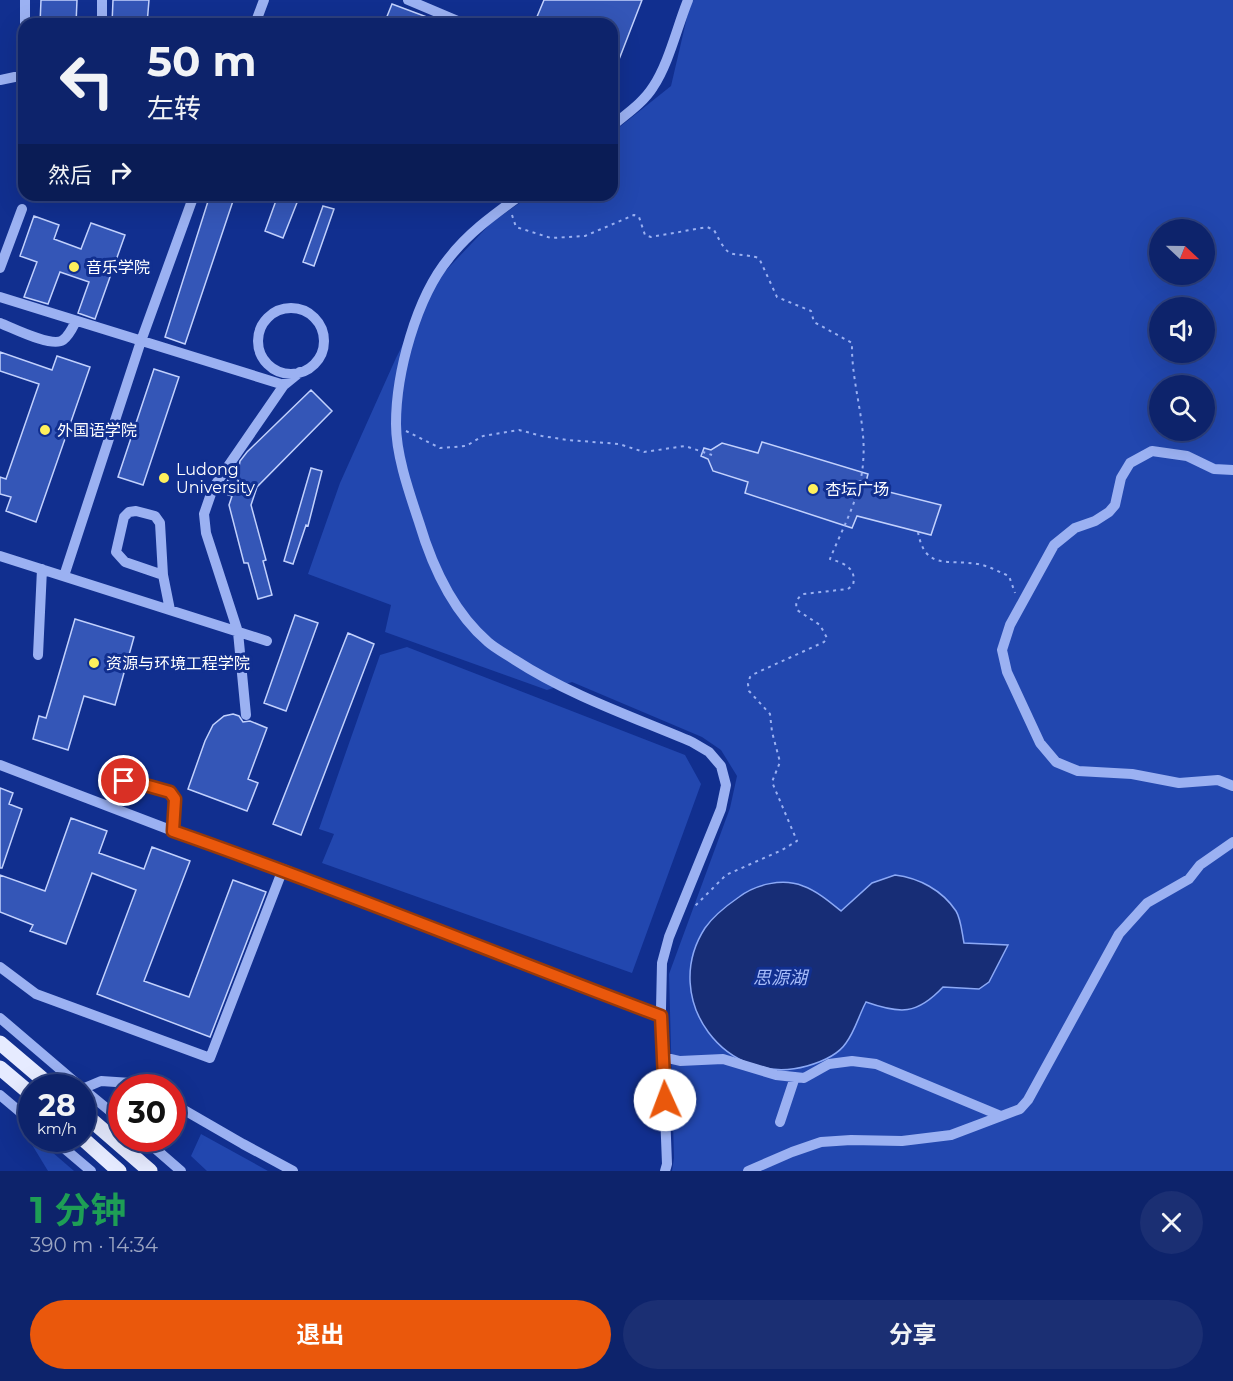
<!DOCTYPE html>
<html lang="zh">
<meta charset="utf-8">
<style>
:root{--surface:#0d236b;--page:#1b2f73;--text:#f1f3f6;--muted:#9aa4c1;--line:#2d407e;--accent:#ea580c}
body{margin:0;font-family:Montserrat,"Noto Sans SC",sans-serif;background:var(--page);color:var(--text);height:100vh;display:flex;flex-direction:column;font-size:22px;white-space:nowrap}
*{box-sizing:border-box;margin:0}
p{font-size:20px;color:var(--muted)}
.icon{flex:none;width:33px;height:33px;fill:none;stroke:currentColor;stroke-width:2;stroke-linecap:round;stroke-linejoin:round}
.map{position:relative;height:1171px;overflow:hidden}
.drawer{display:flex;flex-direction:column;background:var(--surface);flex:1}
.drawer>*{flex:none}
.hud{position:absolute;left:18px;top:18px;width:600px;height:183px;border-radius:18px;box-shadow:0 6px 24px #0002,0 0 0 2px var(--line);background:#0d236b;color:var(--text);overflow:hidden}
.needle{width:39px;rotate:112deg}
.buttons{position:absolute;left:1149px;top:219px;display:grid;gap:12px}
.buttons a{display:grid;place-items:center;width:66px;height:66px;border-radius:50%;background:var(--surface);box-shadow:0 6px 24px #0002,0 0 0 2px var(--line);font-size:30px}
.speed{position:absolute;left:18px;top:1074px;display:flex;gap:12px;font-size:30px;font-weight:700;text-align:center}
.speed>*{display:grid;place-content:center;width:78px;height:78px;border-radius:50%;background:var(--surface);box-shadow:0 6px 24px #0002,0 0 0 2px var(--line);line-height:1}
.speed small{font-size:15px;font-weight:400}
.speed .limit{border:9px solid #d22;background:#fff;color:#111}
.pin{position:absolute;display:grid;place-items:center;width:51px;height:51px;color:#fff;margin:-26px;border:3px solid #fff;border-radius:50%;box-shadow:0 2px 6px #0007}
.me{position:absolute;width:66px;margin:-33px;rotate:358deg;stroke-linejoin:round;filter:drop-shadow(0 0 4px #0008)}
.turn{display:flex;align-items:center;gap:21px;height:126px;padding:0 30px;font-size:27px}
.turn .icon{width:78px;height:78px;stroke-width:2.5}
.turn b{display:block;font-size:42px;line-height:51px}
.then{display:flex;align-items:center;height:57px;padding:0 30px;background:#0003;gap:12px;font-size:22px}
.round{display:grid;place-items:center;flex:none;width:63px;height:63px;border-radius:32px;background:var(--page)}
.summary{display:flex;align-items:center;justify-content:space-between;height:102px;padding:0 30px}
h1{font-size:36px;font-weight:700;line-height:45px;color:#1e9e55}
.cta{display:flex;gap:12px;margin-top:auto;padding:12px 30px}
.cta a{flex:1;height:69px;border-radius:36px;background:var(--accent);color:#fff;font-size:24px;font-weight:700;line-height:69px;text-align:center}
.cta a+a{background:var(--page);color:var(--text)}
.map>svg:first-child{display:block}
.green{fill:#2247af;fill-rule:evenodd}
.water{fill:#172d76;stroke:#8ca9f6;stroke-width:1.5}
.building{fill:#3456b7;stroke:#c2d1fd;stroke-width:1.5}
.lines{fill:none;stroke-linecap:round;stroke-linejoin:round}
.path{stroke:#9bb1f2;stroke-width:2;stroke-dasharray:3 4.5;stroke-linecap:butt}
.minor{stroke:#9bb1f2;stroke-width:10}
.major{stroke:#e6ebff;stroke-width:15}
.route-casing{stroke:#983908;stroke-width:15}
.route{stroke:#ea580c;stroke-width:10}
.poi-dot{fill:#fff05c;stroke:#112f8f;stroke-width:2}
.labels{text-anchor:middle;dominant-baseline:central;stroke-width:6;stroke-linejoin:round;paint-order:stroke}
.poi-label{font-size:16px;fill:#fff;stroke:#112f8f;text-anchor:start}
.water-label{font-size:18px;font-style:italic;fill:#a7bcfa;stroke:#112f8f}
</style>
<div class="map">
<svg width="1233" height="1171" viewBox="0 0 1233 1171">
<rect width="100%" height="100%" fill="#112f8f"/>
<!-- green -->
<path class="green" d="M691,0H1233V1171H672L674,1158L669,974L730,808L737,776L721,750L702,737L572,682L547,690L385,632L391,605L308,574L340,483L396,358L434,283L491,223L531,195H612V133L671,86ZM1160,230H1204V274H1160ZM1160,308H1204V352H1160ZM1160,386H1204V430H1160Z
M407,647L685,755L701,784L632,973L322,863L334,834L319,829L380,655Z
M17,1120L31,1133L32,1138L37,1139L74,1171H48Z
M201,1134L268,1171H207L191,1156Z"/>
<!-- water -->
<path class="water" d="M895,875C919,878 942,890 956,911C961,919 962,933 964,943L1008,945L989,982L979,989L943,987C917,1015 900,1014 866,1002C859,1015 855,1031 846,1043C838,1055 821,1062 807,1066C726,1089 659,999 705,928C714,915 726,906 739,897C756,884 783,878 803,886C817,891 830,902 841,911L872,883Z"/>
<!-- building -->
<path class="building" d="M41,0H77L76,24H40Z
M113,0H149L147,24H112Z
M544,0H642L613,75L612,24H534Z
M392,4L443,23V24H384Z
M210,195H235L185,344L165,337Z
M278,195H300L283,238L265,231Z
M323,206L334,209L314,266L303,262Z
M34,216L59,225L54,239L81,249L91,223L125,235L95,319L78,313L89,282L60,272L48,304L24,297L37,262L20,256Z
M0,352L52,370L57,356L90,367L36,522L6,511L11,497L0,494V477L6,479L39,384L0,371Z
M154,369L179,377L143,485L118,477Z
M311,390L332,411L257,487L251,505L266,560L263,561L272,595L258,599L248,563H244L229,505L232,496L220,492L230,477L237,479L240,461L247,452Z
M762,442L868,474L865,486L941,505L931,535L857,516L852,528L745,493L748,482L713,471L708,459L701,456L704,448L711,450L722,443L758,453Z
M311,468L322,471L308,526L306,525L293,564L284,561Z
M295,615L318,623L286,711L264,703Z
M75,619L134,637L115,705L84,696L68,750L33,739L39,716L46,718Z
M348,633L374,644L301,835L273,824Z
M233,714L239,716L243,722L250,721L267,728L248,779L258,783L247,811L188,789L205,741L213,725L224,716Z
M0,788L13,793L9,804L22,809L2,868H0Z
M71,818L107,831L99,853L144,869L152,847L190,861L144,981L189,997L233,880L266,892L210,1037L97,994L136,890L92,873L66,944L30,931L33,925L0,912V875L45,891Z"/>
<g class="lines">
<!-- path -->
<path class="path" d="M512,215L516,227L551,238L585,236L634,215L639,217L645,235L651,237L707,227L714,230C731,263 728,250 759,258L777,297L811,311L814,322L852,343C851,384 867,423 863,463C861,496 842,529 830,559C844,563 857,568 853,585L848,589L803,594C797,598 795,603 797,610L820,625L827,638L824,642L754,674L750,677L748,684L749,691L770,714L772,732L780,762L772,782L797,841L782,850L726,875L694,907
M406,431L440,448L466,446L483,436L519,430L542,436L568,440L619,444L644,452L685,446L712,455
M918,532C925,571 948,559 978,564C989,566 999,572 1009,576L1015,593"/>
<!-- minor -->
<path class="minor" d="M102,0V24
M408,0L465,24
M25,24V0
M255,24L264,0
M23,75L24,49
M0,80L24,75
M612,126C626,114 643,103 653,87C669,63 677,27 688,0
M521,195C495,214 469,232 449,258C416,298 396,373 396,424C396,455 409,492 419,522C432,566 452,611 488,642C496,649 506,654 515,660C569,695 633,717 692,742L709,752L721,766L726,785L721,809L669,937L662,963L661,1009L667,1164L665,1171
M0,268L22,209
M0,297L284,385
M258 341a33 33 0 1 1 66 0a33 33 0 1 1-66 0Z
M0,323C13,328 52,348 63,340C69,336 73,327 76,321
M1233,470L1214,469L1187,456L1152,451L1130,463L1121,478L1115,505L1109,512L1095,521L1075,528L1054,545L1010,625L1002,650L1007,672L1040,743L1056,762L1078,771L1132,774L1179,783L1218,780L1233,786
M0,556L267,641
M163,575L125,562L116,552L124,517L129,512L136,511L155,516L160,523L163,575L170,610
M64,576L141,341L194,195
M38,655L42,569
M246,715L238,632L206,533L204,514L213,488L284,385L300,372
M0,765L173,831L283,869L468,943L661,1016
M109,806L118,787L124,781C136,781 169,789 175,799L173,831
M0,967L36,994L210,1058L283,869
M0,1018L82,1088
M663,1057L680,1061L723,1059L776,1075L804,1078L829,1064L852,1061L876,1064L1001,1116
M82,1088L122,1121
M82,1089L101,1081L131,1083L140,1088
M0,1095L32,1122
M172,1103L243,1144L293,1171
M780,1122L795,1077
M52,1138L91,1171
M143,1138L181,1171
M748,1171L792,1152L821,1142L851,1140L902,1141L951,1135L1020,1109L1028,1100L1119,934L1147,903L1189,879L1200,865L1233,842"/>
<!-- major -->
<path class="major" d="M0,1043L53,1088
M0,1068L32,1095
M82,1112L150,1171
M82,1138L119,1171"/>
</g>
<g class="lines">
<!-- route casing -->
<g class="route-casing">
<path id="route" d="M124,781H131L170,792L175,799L173,831C337,888 498,955 661,1016L665,1100"/>
</g>
<!-- route -->
<use href="#route" class="route"/>
</g>
<!-- markers -->
<g class="poi-dot">
<circle cx="74" cy="267" r="6"/>
<circle cx="45" cy="430" r="6"/>
<circle cx="164" cy="478" r="6"/>
<circle cx="813" cy="489" r="6"/>
<circle cx="94" cy="663" r="6"/>
</g>
<g class="labels">
<!-- poi labels -->
<g class="poi-label">
<text x="86" y="267">音乐学院</text>
<text x="57" y="430">外国语学院</text>
<text x="176" y="469">Ludong<tspan x="176" dy="18">University</tspan></text>
<text x="825" y="489">杏坛广场</text>
<text x="106" y="663">资源与环境工程学院</text>
</g>
<!-- water labels -->
<g class="water-label">
<text x="780" y="978">思源湖</text>
</g>
</g>
</svg>
<div class="buttons">
<a><svg class="needle" viewBox="-14 -14 28 28"><path d="M0-13l5 13h-10z" fill="#e53935"/><path d="M0 13l5-13h-10z" fill="#9aa4c1"/></svg></a>
<a><svg class="icon" aria-label="sound" viewBox="0 0 24 24"><path d="M4 9h4l5-4v14l-5-4H4zM17 9q2 3 0 6"/></svg></a>
<a><svg class="icon" aria-label="search" viewBox="0 0 24 24"><circle cx="10" cy="10" r="6"/><path d="M15 15l6 6"/></svg></a>
</div>
<div class="speed"><div>28<small>km/h</small></div><div class="limit">30</div></div>
<div class="pin" style="left:124px;top:781px;background:#d93025"><svg class="icon" aria-label="arrive" viewBox="0 0 24 24"><path d="M6 21V4h12l-3 4 3 4H6"/></svg></div>
<svg class="me" style="left:665px;top:1100px" viewBox="-20 -20 40 40"><circle r="19" fill="#fff"/><path d="M0-13L10 11 0 6-10 11z" fill="#ea580c"/></svg>
<div class="hud">
<div class="turn"><svg class="icon" aria-label="left" viewBox="0 0 24 24"><path d="M17 20v-9H6M10 6l-5 5 5 5"/></svg><div><b>50 m</b>左转</div></div>
<div class="then">然后<svg class="icon" aria-label="right" viewBox="0 0 24 24"><path d="M7 20v-9h11M14 6l5 5-5 5"/></svg></div>
</div>
</div>
<section class="drawer">
<div class="summary"><div><h1>1 分钟</h1><p>390 m · 14:34</p></div><a class="round"><svg class="icon" aria-label="close" viewBox="0 0 24 24"><path d="M6 6l12 12M18 6L6 18"/></svg></a></div>
<div class="cta"><a>退出</a><a>分享</a></div>
</section>
